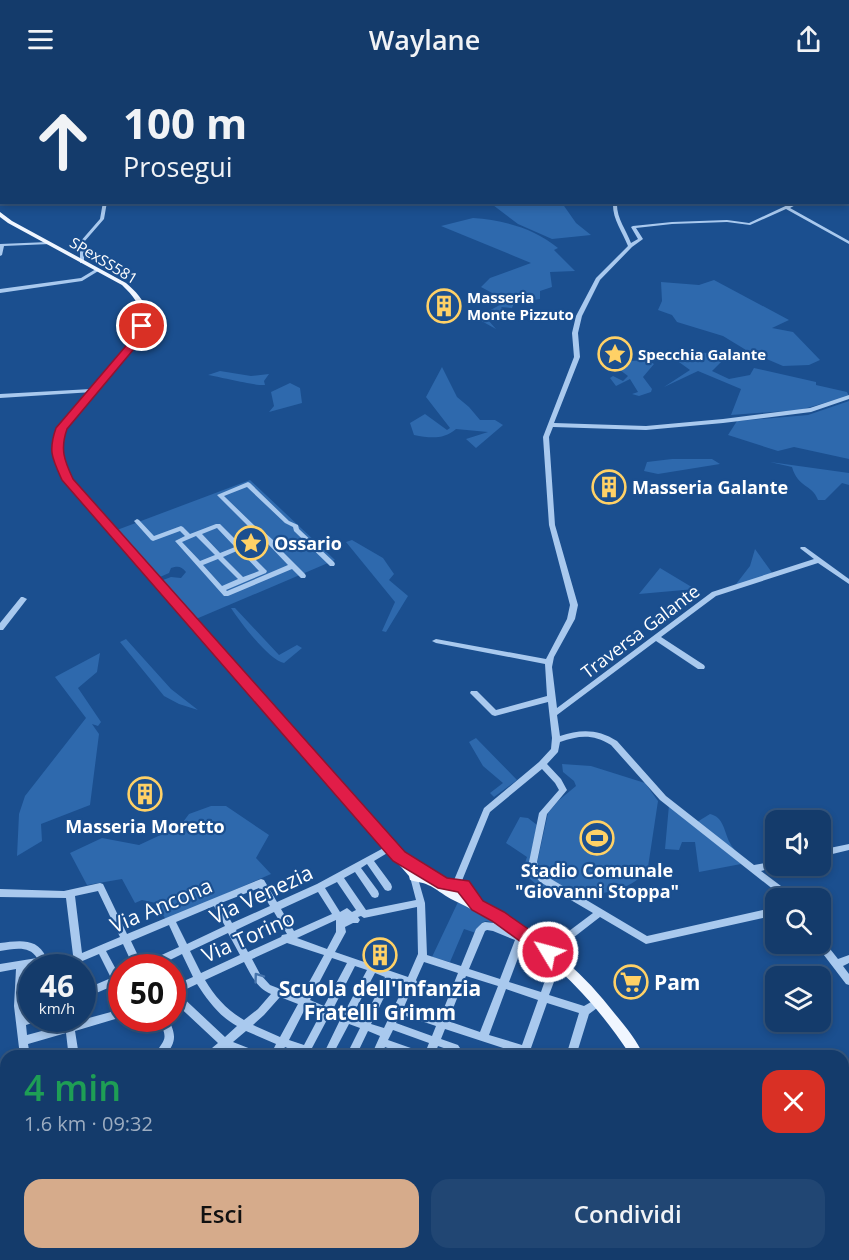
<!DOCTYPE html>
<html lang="it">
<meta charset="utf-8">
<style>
:root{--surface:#143b6b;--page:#214673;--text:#f1f3f6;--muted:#9dadc1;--line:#33557e;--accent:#d6ab8b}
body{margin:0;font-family:"Open Sans",sans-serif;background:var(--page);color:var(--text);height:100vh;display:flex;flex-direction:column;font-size:22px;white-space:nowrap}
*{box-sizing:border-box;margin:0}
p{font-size:20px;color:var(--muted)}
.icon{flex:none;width:33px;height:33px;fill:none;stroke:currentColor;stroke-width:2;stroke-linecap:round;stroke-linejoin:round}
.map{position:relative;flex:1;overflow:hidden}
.side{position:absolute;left:0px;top:972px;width:849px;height:210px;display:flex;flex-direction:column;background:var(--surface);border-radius:18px 18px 0 0;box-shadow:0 3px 9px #0003,0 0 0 2px var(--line)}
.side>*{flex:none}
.hud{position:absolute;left:0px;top:0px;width:849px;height:126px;box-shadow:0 3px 9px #0003,0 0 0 2px var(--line);background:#143b6b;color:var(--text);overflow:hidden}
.controls{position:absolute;left:765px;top:732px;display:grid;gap:12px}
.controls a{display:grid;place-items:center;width:66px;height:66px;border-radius:12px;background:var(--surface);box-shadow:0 3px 9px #0003,0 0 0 2px var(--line);font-size:30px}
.speed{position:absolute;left:18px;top:876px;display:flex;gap:12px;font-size:30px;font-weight:700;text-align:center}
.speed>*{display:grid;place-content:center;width:78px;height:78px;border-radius:50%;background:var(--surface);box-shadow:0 3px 9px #0003,0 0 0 2px var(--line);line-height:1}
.speed small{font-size:15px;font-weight:400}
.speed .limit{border:9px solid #d22;background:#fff;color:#111}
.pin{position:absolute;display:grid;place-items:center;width:51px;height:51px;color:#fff;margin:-26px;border:3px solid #fff;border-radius:50%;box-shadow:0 2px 6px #0007}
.me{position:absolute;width:66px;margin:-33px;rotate:307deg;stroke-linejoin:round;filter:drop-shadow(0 0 4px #0008)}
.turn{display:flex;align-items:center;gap:21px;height:126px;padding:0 24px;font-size:27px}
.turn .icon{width:78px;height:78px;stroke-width:2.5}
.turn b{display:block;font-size:42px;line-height:51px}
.round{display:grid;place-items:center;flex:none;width:63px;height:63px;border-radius:18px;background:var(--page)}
.summary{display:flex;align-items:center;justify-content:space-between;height:102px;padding:0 24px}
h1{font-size:36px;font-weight:600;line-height:45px;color:#1e9e55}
.primary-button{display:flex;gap:12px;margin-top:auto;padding:12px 24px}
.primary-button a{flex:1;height:69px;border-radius:18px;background:var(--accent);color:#111;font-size:24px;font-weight:600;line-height:69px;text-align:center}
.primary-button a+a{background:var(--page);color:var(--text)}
header{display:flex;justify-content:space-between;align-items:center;height:78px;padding:0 24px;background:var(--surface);font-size:27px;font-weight:600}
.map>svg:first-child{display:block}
.green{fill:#2e69ad}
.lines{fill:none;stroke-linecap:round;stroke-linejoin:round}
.minor{fill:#a9c9ee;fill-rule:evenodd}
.major{fill:#f0f6ff;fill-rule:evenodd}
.oneway{stroke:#4674ac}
.route{fill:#e11d48;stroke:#92132f;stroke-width:1.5}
.labels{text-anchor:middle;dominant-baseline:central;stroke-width:4.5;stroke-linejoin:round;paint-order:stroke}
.far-street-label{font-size:15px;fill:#fff;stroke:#1b4f8f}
.far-poi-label{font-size:15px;font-weight:bold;fill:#fff;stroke:#1b4f8f;text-anchor:start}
.poi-label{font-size:18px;font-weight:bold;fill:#fff;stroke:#1b4f8f;text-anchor:start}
.street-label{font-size:18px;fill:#fff;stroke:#1b4f8f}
.near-street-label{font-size:21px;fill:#fff;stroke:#1b4f8f}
.near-poi-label{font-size:21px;font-weight:bold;fill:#fff;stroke:#1b4f8f;text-anchor:start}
</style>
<header><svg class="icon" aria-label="menu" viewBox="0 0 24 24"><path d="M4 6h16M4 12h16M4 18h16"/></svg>Waylane<svg class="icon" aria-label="share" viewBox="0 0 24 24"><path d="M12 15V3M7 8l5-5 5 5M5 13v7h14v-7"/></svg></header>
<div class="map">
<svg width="849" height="1182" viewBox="0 0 849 1182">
<rect width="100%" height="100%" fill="#1b4f8f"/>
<!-- green -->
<path class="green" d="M498,125H562L576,145L591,157L552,161L518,146L493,127Z
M473,140C503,142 534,150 558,170L554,172L575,193L550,194L552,209L540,213V221L514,225L512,230L501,229L506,234L494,239H491L488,242L496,251L476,240L507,223L481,209L490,200L531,185L441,148Z
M714,202L789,242L772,250L793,254L820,282L809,287L783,288L746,272L723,258L677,244L672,237L658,232L662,223L661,204L699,207Z
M687,273L707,275L725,280L712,293L729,301L750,297L754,290L816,304V307L847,314L849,318L800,332L731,337L741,311L698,293L664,309L690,292L672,279Z
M631,279V283L647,282L654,286L643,299L652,311L651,314L639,318L632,316L638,314L630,301L616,308L610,300L613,298L623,303L628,298L620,292L611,291L603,284Z
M442,289L457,319L469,329L480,342H495L503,347L476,370L466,361L488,354L456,351C443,362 430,360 414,357L410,345L425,336L447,352L450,350L426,319Z
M220,293L251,298L269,296L264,303L265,307C256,308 220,299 208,297Z
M290,305L300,310L302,325L269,334L274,328L271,314Z
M849,323V381L794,369L778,373L728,357L737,343L808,337Z
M672,381H712L720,386L658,396L644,393L647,384Z
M770,384L849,395V407L842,405L825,422H818C812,406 798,410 792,389Z
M250,402L335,482L196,541L163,502L171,499L181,500L186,494C181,488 178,488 171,490L169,495L160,499L117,452Z
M352,462L383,480L394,496L389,502L408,518L386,554L382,553L395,524L346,464Z
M755,471L773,496L733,510L750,488Z
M660,490L695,511L639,516Z
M231,530H235L279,577L297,567L302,570L284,585C269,582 240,544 231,530Z
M126,561L171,611L198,632L179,626L164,618L120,564Z
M100,575L97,594L78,610L101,644L98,648L92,646L99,656L90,727L41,746L42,763L17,778L19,736L25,718L86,640L55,599Z
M476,660L517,702L494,719L490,715L503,705L483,688L469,664Z
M562,686L591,688L645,705L658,723L648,789C635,813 605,814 581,819L549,801L537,785L548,735L559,722L576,708L574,703L563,694Z
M669,727L741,786L699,794L695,764H682L679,772L665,771Z
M211,728H226L269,757L256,780L271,796L166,842L156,825L142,822L135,825L122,801L87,807L70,775L102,760L139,767L180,748L189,736Z
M710,736C724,739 724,754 730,765C733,771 739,776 743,781L697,744Z
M520,739L528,740L537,747L530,781L531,789L563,816L559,819L536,806L522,794L527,779L506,765Z
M458,824L506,848L486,843L481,845L476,855L464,851L450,884L432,879Z"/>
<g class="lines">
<!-- minor -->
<path class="minor" d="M116,0H120L121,2H117Z
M155,0H161L158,2H150Z
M480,0H484L486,2H481Z
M778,0H782V2H778Z
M848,96H849V98H848Z
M103,124H107L104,141L84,164V184L80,185V164L100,141Z
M613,124H617C616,140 626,151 631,165L638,161L631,149L633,148L672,144L727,142L749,145L794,124H801L790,130L849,163V166L786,131L750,147L727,144L672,146L636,150L643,161L632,169L600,202L582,238L578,255L580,279L554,345L646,348L723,341L810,330L849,317V321L811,334L723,345L646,352L553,349L549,359L555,447L578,527L575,541L554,579L552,589L557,630L712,514L814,481L801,471L800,470L801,469H805L849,501V506L818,485L716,518L661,559L704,587L705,589L704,591H698L656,563L557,637L560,658C581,651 598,651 617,663L666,718L754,787L776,783V788H780H779L761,793L793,817L794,820H784L660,722L611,667C593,656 580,657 560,664L558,674L547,686L561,701L567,712L547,736L537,784L539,791L546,798L647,858L776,829V837L646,866L600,839L551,877L548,878L545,877L543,874L545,871L593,835L540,804L532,794L529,784L539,735L559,712L555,705L542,691L490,734L459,810L456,811L453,810L452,807L484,730L539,684L551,671L552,660L548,624L495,638L492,637L470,615L471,613H477L496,632L547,618L545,586L436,565L432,563L436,561L546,581L567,541L570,527L549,447L543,359L574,279L572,255L576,238L596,200L628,168C622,153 612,141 613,124Z
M48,164H50V166L4,168L2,177L0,178V166Z
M96,191L100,192L82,203L0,215V211L81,200Z
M91,311L93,312V314L0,320V316Z
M248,404L250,405L289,443L298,447L299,451L334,484L335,486L334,488H330L294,453L293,449L285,445L247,409L224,418L259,452L263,453L273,462L274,463L273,464L305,496L306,498L305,500H301L292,491L228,518H224L175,463L185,458L180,453L153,463L151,462L134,443L137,441L139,442L154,458L181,448L183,449L190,456L216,446H220L267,493L266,495L226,512L227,513L288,487L267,465L266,464L267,463L260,457L256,456L217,417ZM217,450L235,469L220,475L202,456ZM196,458L215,477L200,483L182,464ZM239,472L259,493L243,499L223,479ZM218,481L238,501L222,508L203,487Z
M21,519H23L27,521L3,552H0V545Z
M391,766L394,767L395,769L394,771L374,783L391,806L392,809L391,812L388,813L385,812L367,786L361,790L378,813L379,816L378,819L375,820L372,819L355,794L344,800L366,832L416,822L410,799L411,797L414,795L417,797L425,825L427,877L461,888L476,851L482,845L485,844L494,845L518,855L522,852L525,853L527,856L509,904L541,914L550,888L552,885L555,884L558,885L560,888L549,917L584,928L598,920L601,921L603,924L601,927L589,936L576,978H566L579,935L547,925L531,970L545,975L546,978L525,977L445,951L441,961L458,967L460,970L458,973L455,974L438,968L434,978H410L385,969L381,978H371L380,958L368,953L356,978H346L360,950L349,946L332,978H298L300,975L285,969L280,978H270L276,966L246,953L233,964L261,975L262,978H246L226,970L217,978H205L206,975L218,965L172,922V908L193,899L182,876L154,890H134L123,866L106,873L119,897L122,896V915L119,914L115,907L87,919L84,918L82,905L85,904L88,905L90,909L111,900L99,876L73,887H47L48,890H38V888L26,890L24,918L32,916V924L24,926L25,939L32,937V940H40L38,943L26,947L27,957L64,947L63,940H73L74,944L122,931V939L75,953L79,978H56L57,975L68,972L66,955L28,966L30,978H20L14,928L16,891L0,894V886L37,880C29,867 14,871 0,873V865C18,863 37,859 46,879L73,877L66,820L0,819V811L64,813L100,805L103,806L127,856L261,801L264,802L277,824L317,806ZM337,804L356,832L352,834L347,830L340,834L325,810ZM259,810L270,828L232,845L221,825ZM98,813L120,859L82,875L75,818ZM318,814L332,836L294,853L281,831ZM214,828L225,848L187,866L176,844ZM417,829L418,876L408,899L335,874L346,854L345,849L353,845H358L360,842L358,839L361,838L364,840ZM274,834L287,856L282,857L281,859L248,874L236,852ZM336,842V854L327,871L297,860ZM169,847L179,869L142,886L131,863ZM487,852L493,853L515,862L500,901L469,891L485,853ZM228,855L240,877L201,895L190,873ZM287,865L324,877L301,919L270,907L260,896L252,881ZM332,880L347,885L324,928L310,922ZM244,884C251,897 257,910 271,916L258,931L244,942C227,932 215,919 205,902ZM424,884L458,895L440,940L404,929L413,908L415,907L417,904L416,902ZM355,888L367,892L344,935L333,931ZM375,895L385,899L363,943L352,938ZM466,898L498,908L480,954L448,943ZM393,901L405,906L384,950L371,946ZM197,906C208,923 219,938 237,948L225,959L178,915ZM506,911L538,922L522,967L489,957ZM280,919L298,926L280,959L253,947L264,937ZM306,929L321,935L304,967L289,962ZM400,936L436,948L432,958L396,945ZM329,938L340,942L324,975L312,970ZM393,952L429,965L425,975L388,962Z
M849,766V772L820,779V772Z
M820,861L823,862L838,881L849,877V885L843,888L849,896V907L846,906L817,868L816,866H820Z
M158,940H168C176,957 177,963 165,978H154C165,959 169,963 158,940Z
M6,1009V1019L0,1021V1011Z
M849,1037V1047L843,1050V1040Z
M6,1059V1102L4,1107L0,1108V1061Z
M6,1153V1165L0,1166V1154Z
M843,1162L847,1164L849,1171V1182H839V1176H843Z
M6,1176H18L17,1182H5Z
M29,1176H41V1182H29Z
M54,1176H66V1182H54Z
M78,1176H92L88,1182H74Z
M116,1176H131L135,1182H120Z
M153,1176H167L163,1182H149Z
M222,1176H236L232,1182H218Z
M291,1176H304L307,1182H294Z
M316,1176H331C327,1182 319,1182 311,1182L313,1178Z
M350,1176H366C362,1182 353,1182 345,1182L347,1178Z
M393,1176H416L419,1182H388L390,1178Z
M433,1176H449C445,1182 436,1182 428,1182L430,1178Z
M449,1176H462L464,1182C468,1174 477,1176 485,1176L483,1180L480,1182H452Z
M502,1176H515L518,1182H505Z
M523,1176H535V1182H523Z
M621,1176H633L634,1182H622Z"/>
<!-- major -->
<path class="major" d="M0,134L12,143L126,205C135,213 145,222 147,235C150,262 83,326 66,350C59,369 62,384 71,401L412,788L426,789L429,796L428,798L448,808L449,806L459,803L469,806L472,813L469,819C526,848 576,885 615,936C626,949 637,963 644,978H631C583,905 530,859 451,821C443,817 436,810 428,807C423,804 416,804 410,802L409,798L65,404C54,385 52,370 58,350L131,262C144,237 143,227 122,207L8,145L0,139Z
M738,1176H752L755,1182H741Z"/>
</g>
<!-- one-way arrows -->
<defs><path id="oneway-chevron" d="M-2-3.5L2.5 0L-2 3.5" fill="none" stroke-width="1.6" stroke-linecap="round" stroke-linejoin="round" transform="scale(1.5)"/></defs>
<use class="oneway" href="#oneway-chevron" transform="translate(258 899) rotate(-126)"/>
<!-- route -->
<path class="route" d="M139,246L147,248L133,272L67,351C60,371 64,382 73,401L405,774L447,800L469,803L483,823L504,834L554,869L557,874L554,879L548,881L542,879L492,843L472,832L458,814L438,810L393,783L62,402C52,380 48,373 56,350L125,269Z"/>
<!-- icons -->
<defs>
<g id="building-ring" transform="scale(1.725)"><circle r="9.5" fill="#1b4f8f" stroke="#ffd166" stroke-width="1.5"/><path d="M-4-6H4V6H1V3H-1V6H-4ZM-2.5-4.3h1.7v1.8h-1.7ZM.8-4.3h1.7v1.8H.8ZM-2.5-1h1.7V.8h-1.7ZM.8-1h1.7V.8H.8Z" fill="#ffd166"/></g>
<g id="sight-ring" transform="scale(1.725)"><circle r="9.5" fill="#1b4f8f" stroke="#ffd166" stroke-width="1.5"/><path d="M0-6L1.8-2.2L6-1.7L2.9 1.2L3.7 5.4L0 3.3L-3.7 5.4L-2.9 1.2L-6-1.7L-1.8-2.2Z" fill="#ffd166"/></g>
<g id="stadium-ring" transform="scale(1.725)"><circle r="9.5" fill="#1b4f8f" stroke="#ffd166" stroke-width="1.5"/><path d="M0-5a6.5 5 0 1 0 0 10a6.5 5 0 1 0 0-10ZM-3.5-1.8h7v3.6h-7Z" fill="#ffd166"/></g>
<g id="supermarket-ring" transform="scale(1.725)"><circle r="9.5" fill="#1b4f8f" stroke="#ffd166" stroke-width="1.5"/><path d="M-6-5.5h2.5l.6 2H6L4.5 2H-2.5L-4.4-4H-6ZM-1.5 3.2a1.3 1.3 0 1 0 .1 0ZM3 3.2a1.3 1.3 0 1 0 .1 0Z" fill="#ffd166"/></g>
</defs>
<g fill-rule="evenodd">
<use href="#building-ring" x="444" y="228"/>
<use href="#sight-ring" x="615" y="276"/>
<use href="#building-ring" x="609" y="409"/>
<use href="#sight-ring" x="251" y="465"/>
<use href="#building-ring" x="145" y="716"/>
<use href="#stadium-ring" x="597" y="760"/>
<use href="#building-ring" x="380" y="877"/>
<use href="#supermarket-ring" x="631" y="904"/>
</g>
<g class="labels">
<!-- far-street labels -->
<g class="far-street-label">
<text transform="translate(104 182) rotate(31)">SPexSS581</text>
</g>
<!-- far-poi labels -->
<g class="far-poi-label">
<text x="467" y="219">Masseria<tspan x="467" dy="17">Monte Pizzuto</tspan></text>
<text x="638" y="276">Specchia Galante</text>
</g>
<!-- poi labels -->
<g class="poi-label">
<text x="632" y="409">Masseria Galante</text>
<text x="274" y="465">Ossario</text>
<text x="145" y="748" text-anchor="middle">Masseria Moretto</text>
<text x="597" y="792" text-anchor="middle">Stadio Comunale<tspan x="597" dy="21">"Giovanni Stoppa"</tspan></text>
</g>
<!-- street labels -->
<g class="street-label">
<text transform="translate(640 553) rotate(-37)">Traversa Galante</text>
</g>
<!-- near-street labels -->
<g class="near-street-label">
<text transform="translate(261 816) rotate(-25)">Via Venezia</text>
<text transform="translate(161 827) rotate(-23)">Via Ancona</text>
<text transform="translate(248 858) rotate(-24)">Via Torino</text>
</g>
<!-- near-poi labels -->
<g class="near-poi-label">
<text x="654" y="904">Pam</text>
<text x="380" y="910" text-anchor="middle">Scuola dell'Infanzia<tspan x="380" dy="24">Fratelli Grimm</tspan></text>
</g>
</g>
</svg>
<div class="controls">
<a><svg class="icon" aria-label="sound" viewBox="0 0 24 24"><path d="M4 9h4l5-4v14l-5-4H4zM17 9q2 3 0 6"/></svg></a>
<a><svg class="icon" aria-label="search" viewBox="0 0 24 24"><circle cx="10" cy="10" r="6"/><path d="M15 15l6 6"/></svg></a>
<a><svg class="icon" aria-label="layers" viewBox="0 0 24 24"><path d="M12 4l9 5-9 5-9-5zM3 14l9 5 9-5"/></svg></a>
</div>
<div class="speed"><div>46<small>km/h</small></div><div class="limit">50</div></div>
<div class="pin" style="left:142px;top:248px;background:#d93025"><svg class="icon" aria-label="arrive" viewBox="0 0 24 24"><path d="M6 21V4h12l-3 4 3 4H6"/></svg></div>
<svg class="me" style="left:548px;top:874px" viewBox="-20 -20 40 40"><circle r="17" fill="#e11d48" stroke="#fff" stroke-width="3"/><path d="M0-11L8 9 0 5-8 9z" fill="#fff"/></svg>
<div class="hud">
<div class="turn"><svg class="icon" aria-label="ahead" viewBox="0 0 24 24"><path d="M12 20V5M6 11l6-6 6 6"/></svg><div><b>100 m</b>Prosegui</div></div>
</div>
<section class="side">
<div class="summary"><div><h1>4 min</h1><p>1.6 km · 09:32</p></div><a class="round" style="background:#d93025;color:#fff"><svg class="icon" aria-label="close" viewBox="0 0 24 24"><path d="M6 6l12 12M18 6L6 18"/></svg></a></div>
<div class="primary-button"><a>Esci</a><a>Condividi</a></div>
</section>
</div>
